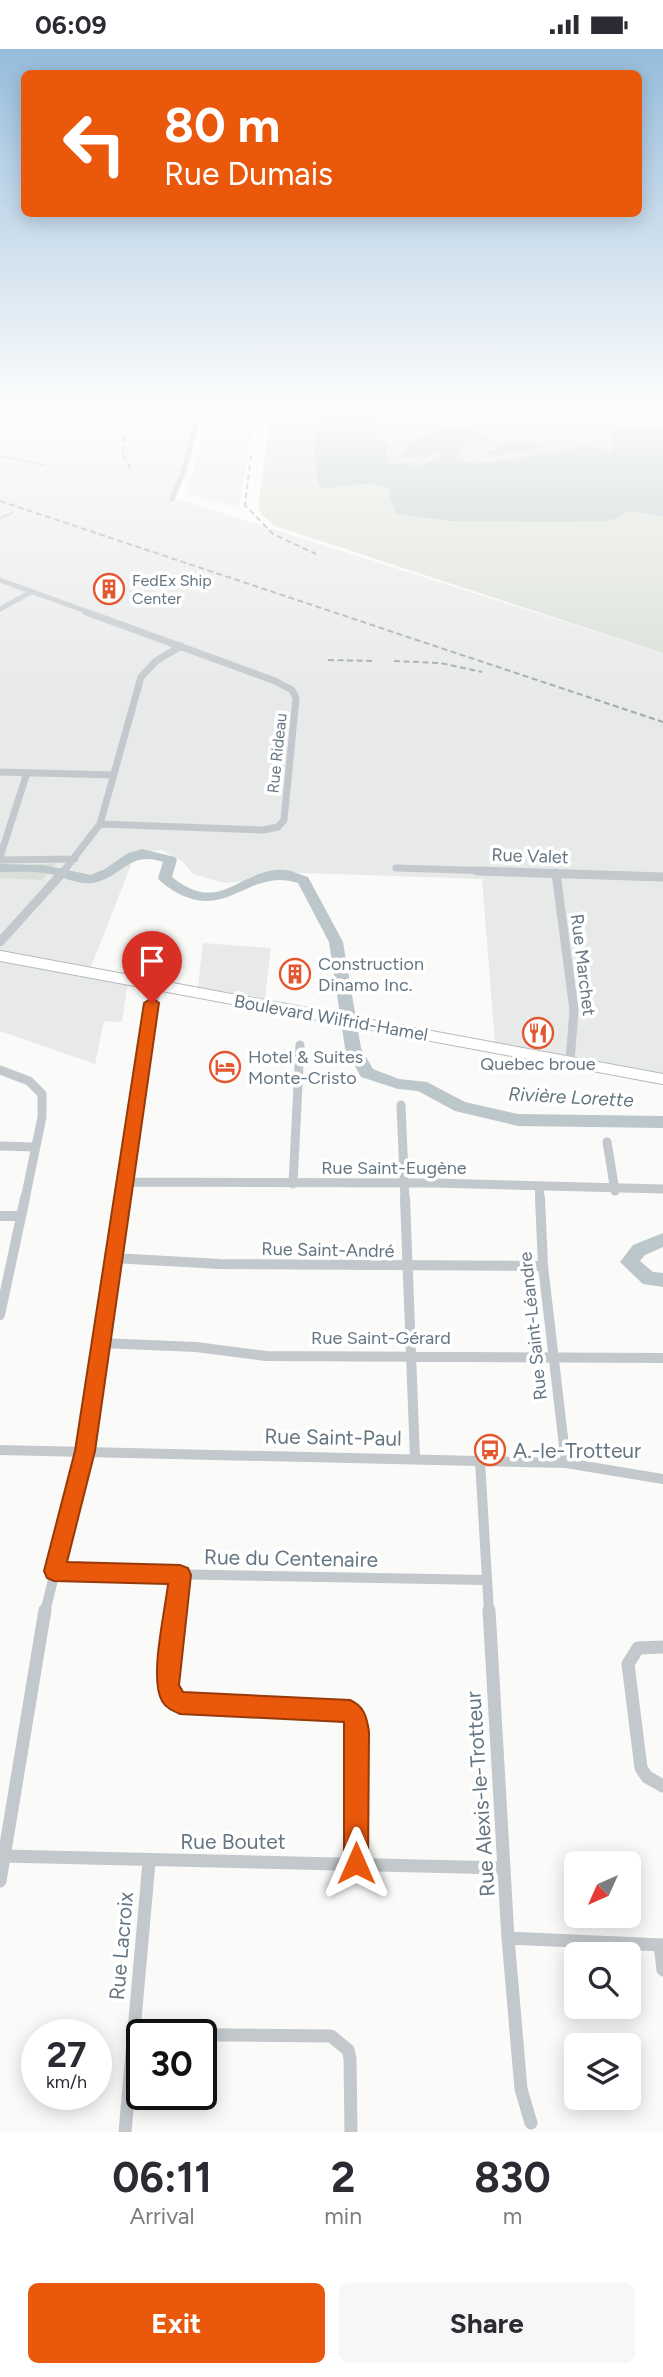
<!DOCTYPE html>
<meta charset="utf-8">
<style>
:root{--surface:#fff;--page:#f7f7f7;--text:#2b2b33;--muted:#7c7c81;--accent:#ea580c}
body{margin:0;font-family:Figtree,sans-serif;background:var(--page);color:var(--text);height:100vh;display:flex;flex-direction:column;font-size:26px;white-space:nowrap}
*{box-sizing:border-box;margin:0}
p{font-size:23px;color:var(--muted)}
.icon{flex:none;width:38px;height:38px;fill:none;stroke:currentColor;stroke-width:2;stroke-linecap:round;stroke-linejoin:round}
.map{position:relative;height:2083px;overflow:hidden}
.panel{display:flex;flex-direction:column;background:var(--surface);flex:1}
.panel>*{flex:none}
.hud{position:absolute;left:21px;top:21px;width:621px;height:147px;border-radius:10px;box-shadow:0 4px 18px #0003;background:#ea580c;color:#fff;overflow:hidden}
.needle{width:46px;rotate:225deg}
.buttons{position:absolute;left:564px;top:1802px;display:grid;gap:14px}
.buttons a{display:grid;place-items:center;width:77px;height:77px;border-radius:10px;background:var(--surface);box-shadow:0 4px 18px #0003;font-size:35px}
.speed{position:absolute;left:21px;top:1970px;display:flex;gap:14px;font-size:35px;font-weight:700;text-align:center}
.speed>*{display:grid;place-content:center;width:91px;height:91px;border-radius:50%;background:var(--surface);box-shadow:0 4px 18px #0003;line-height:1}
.speed small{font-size:18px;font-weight:400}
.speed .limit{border:4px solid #111;border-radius:10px;background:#fff;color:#111}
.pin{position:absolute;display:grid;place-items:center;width:60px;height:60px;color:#fff;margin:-72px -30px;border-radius:50% 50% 50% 0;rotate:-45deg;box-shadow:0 0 7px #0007}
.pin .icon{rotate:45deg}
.me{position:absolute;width:77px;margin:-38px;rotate:0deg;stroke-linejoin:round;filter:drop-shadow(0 0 5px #0008)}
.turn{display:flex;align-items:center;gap:24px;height:147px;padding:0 28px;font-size:32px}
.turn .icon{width:91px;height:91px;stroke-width:2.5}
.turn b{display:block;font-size:49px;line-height:60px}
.eta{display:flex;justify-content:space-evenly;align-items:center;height:119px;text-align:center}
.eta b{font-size:42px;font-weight:700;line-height:49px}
.primary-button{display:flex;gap:14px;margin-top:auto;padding:14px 28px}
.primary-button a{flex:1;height:80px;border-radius:10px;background:var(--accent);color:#fff;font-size:28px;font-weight:700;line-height:80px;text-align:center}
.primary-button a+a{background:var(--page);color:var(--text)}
.status{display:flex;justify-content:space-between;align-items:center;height:49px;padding:0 35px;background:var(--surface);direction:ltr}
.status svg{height:19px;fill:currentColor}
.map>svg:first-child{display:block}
.built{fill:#e8e9e9}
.green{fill:#dadfd7}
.water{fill:#bbc7cb}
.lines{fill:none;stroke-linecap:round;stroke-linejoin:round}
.stream{stroke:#bbc7cb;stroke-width:2}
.river{fill:#bbc7cb;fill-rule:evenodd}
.major-casing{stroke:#b5babe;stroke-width:12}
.minor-far4{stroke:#c3c8cc;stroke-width:5}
.minor-far3{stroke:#c3c8cc;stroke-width:7}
.minor-far2{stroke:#c3c8cc;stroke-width:9}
.minor-far1{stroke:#c3c8cc;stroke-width:10}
.minor{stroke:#c3c8cc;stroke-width:13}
.major{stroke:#fff;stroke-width:10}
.rail{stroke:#a2aab0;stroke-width:2;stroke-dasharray:6 3.5;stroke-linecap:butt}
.route{fill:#ea580c;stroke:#983908;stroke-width:2}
.labels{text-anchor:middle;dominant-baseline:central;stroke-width:7;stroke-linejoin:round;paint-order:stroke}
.far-poi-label{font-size:16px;fill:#657683;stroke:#fff;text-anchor:start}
.far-street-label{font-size:16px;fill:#657683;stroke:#fff}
.street-label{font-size:18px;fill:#657683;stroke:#fff}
.poi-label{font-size:18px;fill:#657683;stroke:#fff;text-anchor:start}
.water-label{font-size:19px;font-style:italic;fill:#60757c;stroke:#fff}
.near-street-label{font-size:21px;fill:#657683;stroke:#fff}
.near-poi-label{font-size:21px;fill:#657683;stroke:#fff;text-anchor:start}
</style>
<div class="status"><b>06:09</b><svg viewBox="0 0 49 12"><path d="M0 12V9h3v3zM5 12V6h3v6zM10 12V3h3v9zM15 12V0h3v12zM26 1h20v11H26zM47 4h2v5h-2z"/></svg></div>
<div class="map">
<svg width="663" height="2083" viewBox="0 0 663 2083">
<rect width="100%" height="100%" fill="#fafaf8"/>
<!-- built -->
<path class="built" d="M0,358H206L175,449L663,604V1025L495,994L482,830L275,823L248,832L225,834L193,825L182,812L162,801L136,803L89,923L128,932L122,973L104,972L95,1015L0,982Z
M212,358H256L239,459L186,445Z
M203,894L271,899L265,950L198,938Z"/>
<!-- green -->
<path class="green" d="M272,358H663V604L275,477L261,465L258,458Z
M56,814L42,831L0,829V818Z"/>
<!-- water -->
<path class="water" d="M318,358H375V385L379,391L390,394L386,400L389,416L409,414L416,418L443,406L439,403L425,408L403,409L400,406C420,382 464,366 492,391C474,390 463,393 457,410L474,414L511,411L589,396L613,404L611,380L663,377V467L626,462L618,469L605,472L560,473L450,472L396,465L389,447L391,440L374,434L324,439L318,435L314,394Z
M509,394L543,395L545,398L491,407L486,404Z"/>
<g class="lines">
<!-- stream -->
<path class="stream" d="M0,407L44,416
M0,469L12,464"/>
<!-- river -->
<path class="river" d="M142,800L175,808L177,811L172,828C221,868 239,818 286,821C293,822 301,826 308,828L343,893L361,999L373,1020L399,1030L427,1033L465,1053L518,1065L663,1067V1079L518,1077L455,1062L418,1042L398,1040L361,1028L345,999L329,893L298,834C245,816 224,884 160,832L158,829L163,813C129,801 123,828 93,834C78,836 64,828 50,825C34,822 17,823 0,823V815L43,816L91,826L105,820L128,804Z
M663,1184V1198L645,1206L640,1212L653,1223L663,1224V1238L643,1235L620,1213L633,1196Z"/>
<!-- major casing -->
<g class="major-casing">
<path id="major" d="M0,907L663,1030"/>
</g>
<!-- minor-far4 -->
<path class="minor-far4" d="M172,450L183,424L201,358
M0,531L91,564
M0,560L31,543"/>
<!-- minor-far3 -->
<path class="minor-far3" d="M86,563L275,632L292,641L296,649L284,771L278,778L263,781L100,775
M0,723L114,726
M0,808L27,724
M0,811L75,810
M396,819L529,823
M63,823L100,775L141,628L156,612L181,597"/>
<!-- minor-far2 -->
<path class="minor-far2" d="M477,822L663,828
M556,824L574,961L570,1012
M0,893L64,822
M0,1021L29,1032L42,1045V1068L25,1150
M401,1056L405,1150
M607,1093L615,1142
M0,1097L35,1098
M125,1133L433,1134L663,1140
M293,1135L300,996
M539,1137L540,1150
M122,1150L148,977L158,936"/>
<!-- minor-far1 -->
<path class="minor-far1" d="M405,1149L415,1409
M540,1149L543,1217L566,1414
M0,1167H19
M113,1209L220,1215L543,1217
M0,1266L25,1149
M100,1294L196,1298L266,1307L663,1309
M0,1401L566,1414L663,1430
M480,1412L489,1563
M54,1523L486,1531
M45,1563L85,1402L123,1149
M176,1563L180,1526"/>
<!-- minor -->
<path class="minor" d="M176,1561L168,1636L171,1647L180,1654L336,1659L350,1662L356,1670V1814
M489,1561L508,1889L521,2040L531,2074
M663,1598L638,1599L628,1615L641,1719L647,1728L663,1737
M4,1807L503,1819
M0,1832L45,1561
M508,1889L663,1896
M660,1896L663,1921
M135,1985L331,1987L348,2001L350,2009L351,2083
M125,2083L149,1813"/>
<!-- major -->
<use href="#major" class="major"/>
<!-- rail -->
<path class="rail" d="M124,387L123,406L132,422
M251,406L245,456L273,485L316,505
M0,452L663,673
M328,611L374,612
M394,612L440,614L482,623"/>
</g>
<!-- sky -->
<linearGradient id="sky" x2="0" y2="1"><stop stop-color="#96bcdc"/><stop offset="0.55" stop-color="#fdfdfc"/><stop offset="1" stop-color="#fdfdfc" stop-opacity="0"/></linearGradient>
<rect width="663" height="650" fill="url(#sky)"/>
<!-- route -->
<path class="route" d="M152,949L159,954L95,1402L67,1513L180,1516L188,1519L191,1526L179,1636L183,1643L350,1651C364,1657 367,1668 369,1683L368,1814L365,1823L356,1826L348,1823L344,1814V1673L180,1665C173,1662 166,1659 162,1652C149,1629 165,1563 168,1535L54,1532L47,1529L44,1522L75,1402L144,954Z"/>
<!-- icons -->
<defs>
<g id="building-ring" transform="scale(1.575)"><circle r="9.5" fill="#fff" stroke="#e4572e" stroke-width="1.5"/><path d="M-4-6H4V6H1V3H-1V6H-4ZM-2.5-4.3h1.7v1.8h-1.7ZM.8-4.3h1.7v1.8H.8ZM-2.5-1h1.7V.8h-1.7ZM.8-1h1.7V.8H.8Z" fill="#e4572e"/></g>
<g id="restaurant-ring" transform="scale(1.575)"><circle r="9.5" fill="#fff" stroke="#e4572e" stroke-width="1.5"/><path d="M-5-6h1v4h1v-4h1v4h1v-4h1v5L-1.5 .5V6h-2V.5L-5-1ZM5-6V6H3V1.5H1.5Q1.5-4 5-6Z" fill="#e4572e"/></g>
<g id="hotel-ring" transform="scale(1.575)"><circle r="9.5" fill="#fff" stroke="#e4572e" stroke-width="1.5"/><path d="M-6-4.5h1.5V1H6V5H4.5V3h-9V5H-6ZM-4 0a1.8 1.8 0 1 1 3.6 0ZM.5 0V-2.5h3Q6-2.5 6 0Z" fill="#e4572e"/></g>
<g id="bus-ring" transform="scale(1.575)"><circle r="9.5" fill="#fff" stroke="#e4572e" stroke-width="1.5"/><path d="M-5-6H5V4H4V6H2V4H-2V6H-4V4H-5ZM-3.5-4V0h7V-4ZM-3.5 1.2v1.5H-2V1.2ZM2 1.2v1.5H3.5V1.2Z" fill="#e4572e"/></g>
</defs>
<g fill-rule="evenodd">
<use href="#building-ring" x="109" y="540"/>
<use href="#building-ring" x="295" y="925"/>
<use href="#restaurant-ring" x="538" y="984"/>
<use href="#hotel-ring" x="225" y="1018"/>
<use href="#bus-ring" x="490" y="1401"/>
</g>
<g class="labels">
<!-- far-poi labels -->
<g class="far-poi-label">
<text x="132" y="531">FedEx Ship<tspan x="132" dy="18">Center</tspan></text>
</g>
<!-- far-street labels -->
<g class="far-street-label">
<text transform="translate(277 704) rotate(-84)">Rue Rideau</text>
</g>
<!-- street labels -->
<g class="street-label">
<text transform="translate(530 807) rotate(2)">Rue Valet</text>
<text transform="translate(583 916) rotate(83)">Rue Marchet</text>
<text transform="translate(331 969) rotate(10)">Boulevard Wilfrid-Hamel</text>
<text x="394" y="1119">Rue Saint-Eugène</text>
<text transform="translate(328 1201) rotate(1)">Rue Saint-André</text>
<text transform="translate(533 1277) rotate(-96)">Rue Saint-Léandre</text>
<text x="381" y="1289">Rue Saint-Gérard</text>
</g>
<!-- poi labels -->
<g class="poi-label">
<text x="318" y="915">Construction<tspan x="318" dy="21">Dinamo Inc.</tspan></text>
<text x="248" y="1008">Hotel &amp; Suites<tspan x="248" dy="21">Monte-Cristo</tspan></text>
<text x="538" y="1015" text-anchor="middle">Quebec broue</text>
</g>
<!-- water labels -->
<g class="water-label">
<text transform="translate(571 1048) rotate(3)">Rivière Lorette</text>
</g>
<!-- near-street labels -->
<g class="near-street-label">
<text transform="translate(333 1388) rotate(1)">Rue Saint-Paul</text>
<text transform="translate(291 1509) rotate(1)">Rue du Centenaire</text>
<text transform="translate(480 1745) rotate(-94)">Rue Alexis-le-Trotteur</text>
<text x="233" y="1792">Rue Boutet</text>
<text transform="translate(121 1897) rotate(-85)">Rue Lacroix</text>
</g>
<!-- near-poi labels -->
<g class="near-poi-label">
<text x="513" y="1401">A.-le-Trotteur</text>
</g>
</g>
</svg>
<div class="buttons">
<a><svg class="needle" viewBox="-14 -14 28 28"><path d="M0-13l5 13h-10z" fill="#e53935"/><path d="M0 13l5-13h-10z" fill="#7c7c81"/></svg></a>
<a><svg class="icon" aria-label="search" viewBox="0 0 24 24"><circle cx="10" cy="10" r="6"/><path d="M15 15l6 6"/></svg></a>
<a><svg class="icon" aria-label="layers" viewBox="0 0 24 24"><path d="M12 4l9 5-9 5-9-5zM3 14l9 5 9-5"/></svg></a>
</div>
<div class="speed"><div>27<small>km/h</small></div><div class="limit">30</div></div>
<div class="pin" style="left:152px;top:954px;background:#d93025"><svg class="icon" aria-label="arrive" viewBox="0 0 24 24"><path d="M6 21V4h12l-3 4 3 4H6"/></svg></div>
<svg class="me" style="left:356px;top:1814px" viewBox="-20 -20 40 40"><path d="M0-17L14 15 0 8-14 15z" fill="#ea580c" stroke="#fff" stroke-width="4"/></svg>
<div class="hud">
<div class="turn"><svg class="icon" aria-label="left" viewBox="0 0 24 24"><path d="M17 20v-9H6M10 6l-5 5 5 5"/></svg><div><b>80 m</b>Rue Dumais</div></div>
</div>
</div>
<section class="panel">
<div class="eta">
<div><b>06:11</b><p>Arrival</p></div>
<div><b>2</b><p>min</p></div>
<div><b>830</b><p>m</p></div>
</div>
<div class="primary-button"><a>Exit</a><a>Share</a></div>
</section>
